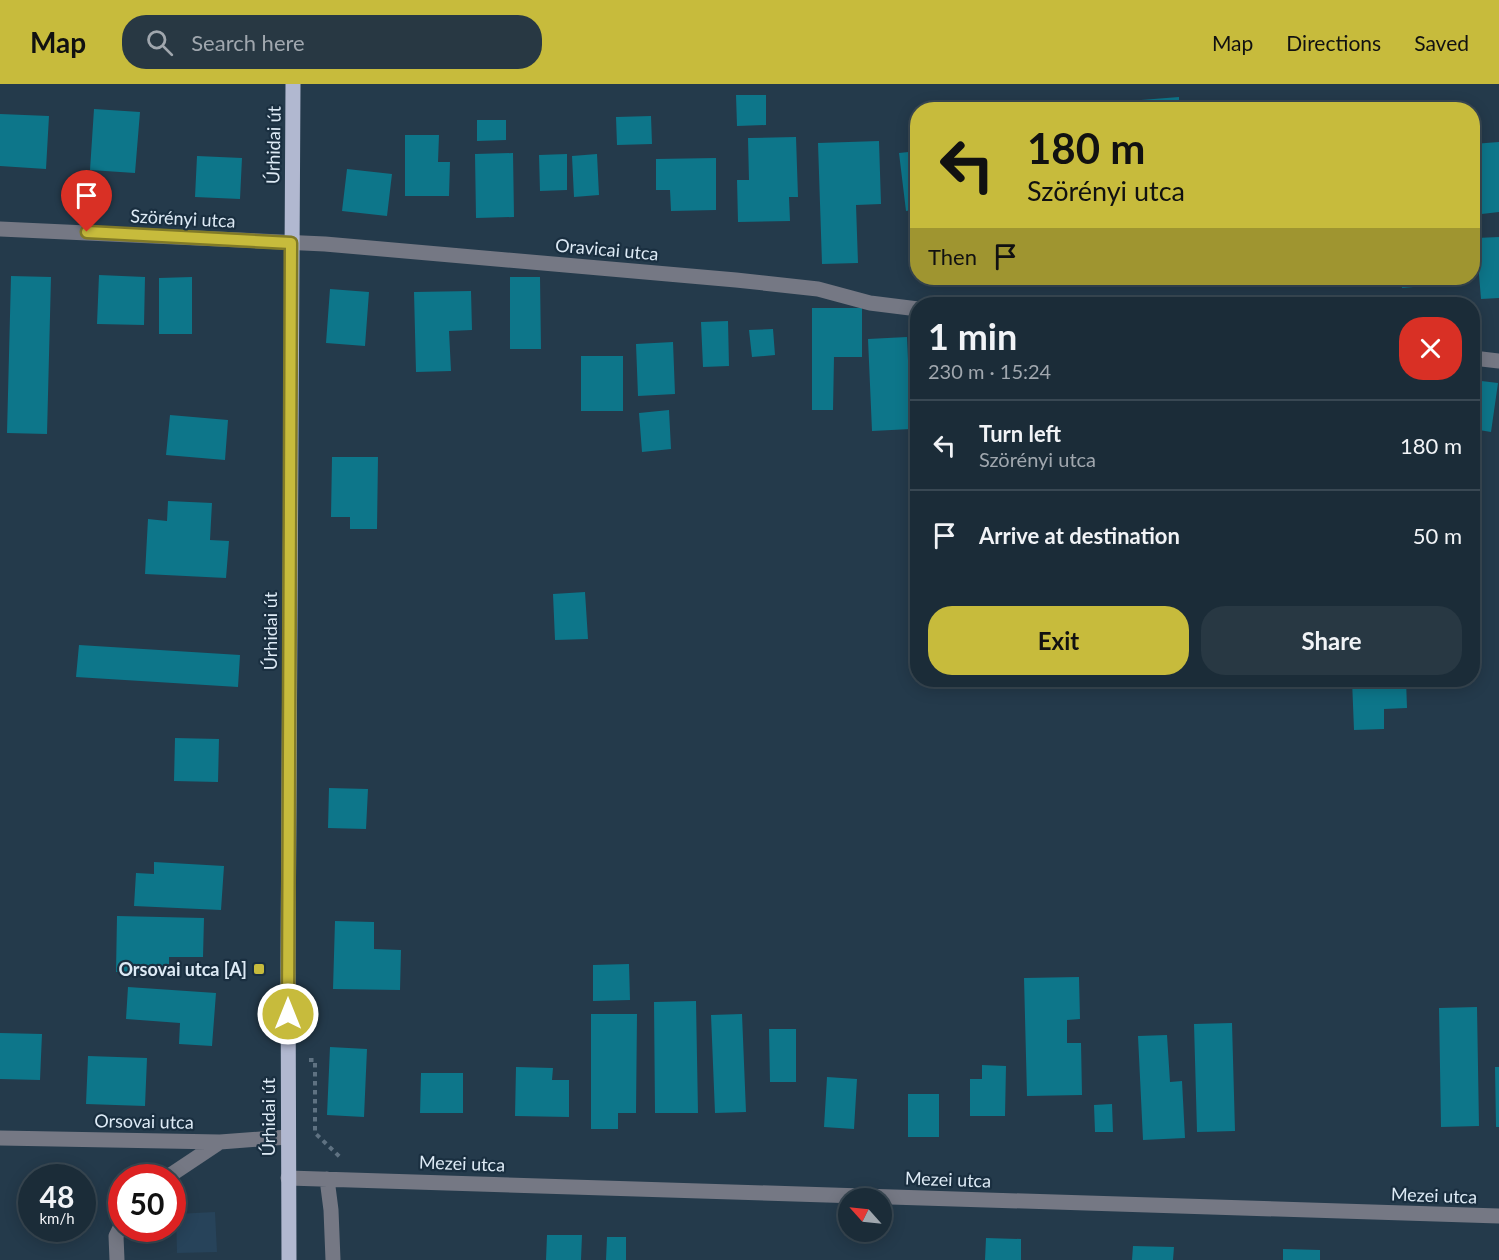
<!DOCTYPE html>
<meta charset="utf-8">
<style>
:root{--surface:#1b2c38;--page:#283843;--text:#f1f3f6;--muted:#a0a7ae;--line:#394853;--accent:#c7bb3c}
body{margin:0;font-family:Lato,sans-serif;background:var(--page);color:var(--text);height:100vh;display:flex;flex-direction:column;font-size:22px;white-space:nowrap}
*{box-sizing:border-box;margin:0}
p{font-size:20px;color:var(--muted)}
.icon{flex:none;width:33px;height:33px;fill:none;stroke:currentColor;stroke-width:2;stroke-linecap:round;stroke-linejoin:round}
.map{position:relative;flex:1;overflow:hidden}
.panel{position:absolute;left:910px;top:213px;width:570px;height:390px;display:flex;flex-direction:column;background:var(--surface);border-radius:24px;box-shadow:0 3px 15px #0003,0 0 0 2px var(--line)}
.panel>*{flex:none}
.top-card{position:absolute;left:910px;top:18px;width:570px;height:183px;border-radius:24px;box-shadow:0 3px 15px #0003,0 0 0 2px var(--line);background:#c7bb3c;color:#111;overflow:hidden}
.needle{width:39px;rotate:297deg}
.controls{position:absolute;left:838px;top:1104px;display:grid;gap:12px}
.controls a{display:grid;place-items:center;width:54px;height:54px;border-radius:50%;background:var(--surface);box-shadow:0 3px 15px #0003,0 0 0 2px var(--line);font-size:30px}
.speed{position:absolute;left:18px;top:1080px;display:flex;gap:12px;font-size:30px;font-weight:700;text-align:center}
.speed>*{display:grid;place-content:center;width:78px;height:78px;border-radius:50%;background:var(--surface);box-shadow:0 3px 15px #0003,0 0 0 2px var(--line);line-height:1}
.speed small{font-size:15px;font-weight:400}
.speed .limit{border:9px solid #d22;background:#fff;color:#111}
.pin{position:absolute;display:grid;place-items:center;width:51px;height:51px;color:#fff;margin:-62px -26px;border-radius:50% 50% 50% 0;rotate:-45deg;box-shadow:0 0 6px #0007}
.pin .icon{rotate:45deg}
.me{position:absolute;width:66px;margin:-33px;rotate:0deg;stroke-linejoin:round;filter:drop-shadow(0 0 4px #0008)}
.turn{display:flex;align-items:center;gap:21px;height:126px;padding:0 18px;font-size:27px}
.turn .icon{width:78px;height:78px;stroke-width:2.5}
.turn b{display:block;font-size:42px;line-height:51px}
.then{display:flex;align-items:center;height:57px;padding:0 18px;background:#0003;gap:12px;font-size:22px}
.round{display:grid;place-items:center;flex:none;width:63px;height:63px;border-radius:24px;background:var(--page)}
.headline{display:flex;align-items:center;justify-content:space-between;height:102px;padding:0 18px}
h1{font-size:36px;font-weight:700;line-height:45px}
.button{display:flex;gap:12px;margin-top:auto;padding:12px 18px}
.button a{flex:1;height:69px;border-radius:24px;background:var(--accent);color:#111;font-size:24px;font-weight:700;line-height:69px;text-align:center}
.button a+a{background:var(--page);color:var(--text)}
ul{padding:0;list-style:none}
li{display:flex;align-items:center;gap:18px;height:90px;padding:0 18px;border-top:2px solid var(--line)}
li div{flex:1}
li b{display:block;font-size:22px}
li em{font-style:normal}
header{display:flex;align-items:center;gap:36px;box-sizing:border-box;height:84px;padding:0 30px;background:var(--accent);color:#111}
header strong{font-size:28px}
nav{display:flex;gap:33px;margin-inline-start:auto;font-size:21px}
.search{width:420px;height:54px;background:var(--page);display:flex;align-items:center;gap:15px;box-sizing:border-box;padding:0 21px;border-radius:24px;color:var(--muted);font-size:22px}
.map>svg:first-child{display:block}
.built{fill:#27435a}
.building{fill:#0d768a}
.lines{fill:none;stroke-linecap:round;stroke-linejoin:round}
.path{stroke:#5f7282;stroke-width:4;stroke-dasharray:4.5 4.5;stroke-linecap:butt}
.minor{stroke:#757884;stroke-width:15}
.major{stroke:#b1b8d0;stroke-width:15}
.route-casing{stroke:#817a27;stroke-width:15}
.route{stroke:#c7bb3c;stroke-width:10}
.poi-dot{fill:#c7bb3c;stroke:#1a2f40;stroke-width:2}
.labels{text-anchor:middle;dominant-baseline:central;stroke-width:4.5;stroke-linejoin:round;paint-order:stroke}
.street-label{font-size:18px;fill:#ddeaf5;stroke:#1a2f40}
.poi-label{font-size:18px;font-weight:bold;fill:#ddeaf5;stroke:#1a2f40;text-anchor:end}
</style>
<header>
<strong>Map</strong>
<div class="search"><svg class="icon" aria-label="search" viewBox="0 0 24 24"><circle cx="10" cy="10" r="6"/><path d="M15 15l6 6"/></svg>Search here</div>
<nav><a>Map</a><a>Directions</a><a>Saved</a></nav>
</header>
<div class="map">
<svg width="1499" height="1176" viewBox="0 0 1499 1176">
<rect width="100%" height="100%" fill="#243a4b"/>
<!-- built -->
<path class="built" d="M215,1128L217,1168L177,1169L176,1130Z"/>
<!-- building -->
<path class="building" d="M736,11H766V41L737,42Z
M1179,13V22H1186V26H1141V16Z
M94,25L140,28L135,89L90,86Z
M0,30L49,32L46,85L0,82Z
M651,32L652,60L617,61L616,33Z
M477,36H506V56L477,57Z
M405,51H439L438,78H450L449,112H405Z
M796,53L798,113H789L790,137L738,138L737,96H749L748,54Z
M879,57L881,120L856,121L858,179L822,180L818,59Z
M1499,58V128L1473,131V60Z
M918,67V125L906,127L899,69Z
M513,69L514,133L476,134L475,70Z
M567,70V106L540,107L539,71Z
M597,70L599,111L574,113L572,72Z
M197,72L242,74L240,115L195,113Z
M716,74V126L671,127L670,106H656V75Z
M347,85L392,90L387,132L342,127Z
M1499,153V214L1481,215L1476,154Z
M99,191L145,193L144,241L97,240Z
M11,192L51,193L47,350L7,349Z
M192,193V250H159V194Z
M510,193H540L541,265H510Z
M1401,194H1446L1447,200L1402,204Z
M330,205L369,208L365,262L326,259Z
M471,207L472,246L449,247L451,287L416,288L414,208Z
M812,224H862V273H834L833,326H812Z
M728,237L729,282L703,283L701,238Z
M773,245L775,271L752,273L749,246Z
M907,253L911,345L872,347L868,255Z
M673,258L675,310L638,312L636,260Z
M581,272H623V327H581Z
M1473,296L1498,299L1491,348L1473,345Z
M669,326L671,365L642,368L639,329Z
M170,331L228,336L225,376L166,371Z
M332,373H378L377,445H350V433H331Z
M168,417L212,419L210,456L229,457L226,494L145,490L148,435L167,437Z
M585,508L588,555L555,556L553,510Z
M79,561L240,571L238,603L76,593Z
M1352,596H1406L1407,624L1384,625V645L1354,646Z
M175,654L219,655L218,698L174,697Z
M329,704L368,705L366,745L328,744Z
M154,778L224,782L221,826L134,822L136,789L154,790Z
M117,832L204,834L203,873H169V889L116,888Z
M335,837L374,838V865L401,866L400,906L333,905Z
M629,880L630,916L593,917V881Z
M1079,893L1080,935L1067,936V959H1081L1082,1011L1027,1012L1024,894Z
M128,903L216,909L212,962L179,960L180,939L126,935Z
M696,917L698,1029H655L654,918Z
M1477,923L1479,1042L1441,1043L1439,924Z
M591,930H637L636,1029H618V1045H591Z
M742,930L746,1028L715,1029L711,931Z
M1232,939L1235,1047L1197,1048L1194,940Z
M769,945H796V998H770Z
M0,949L42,950L40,996L0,995Z
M1167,951L1170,998L1182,997L1185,1054L1143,1056L1138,952Z
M330,963L367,965L364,1033L327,1031Z
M88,972L147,974L145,1022L86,1020Z
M982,981L1006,982L1005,1032H970V995H982Z
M516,983L553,984L552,996H569V1033L515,1032Z
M1495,983H1499V1043H1496Z
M421,989H463V1029H420Z
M827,993L857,995L854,1045L824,1043Z
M908,1010H939V1053H908Z
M1112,1020L1113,1048H1095L1094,1021Z
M547,1151H582L581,1176H546Z
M607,1153H626V1176H606Z
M986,1154L1021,1155V1176H985Z
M1133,1162L1174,1163L1173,1176H1132Z
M1283,1165L1320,1166V1176H1283Z"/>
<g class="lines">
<!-- path -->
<path class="path" d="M309,976H315V1049L341,1074"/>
<!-- minor -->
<path class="minor" d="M0,145L325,160L736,196L818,205L870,219L918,225
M1473,274L1499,277
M0,1054L220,1058L288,1053
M166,1094L220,1058
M288,1094L1499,1132
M327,1095L331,1126L333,1176
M117,1176L116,1152L122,1140"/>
<!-- major -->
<path class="major" d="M289,1176L288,883L293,0"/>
</g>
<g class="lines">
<!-- route casing -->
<g class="route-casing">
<path id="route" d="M87,148L291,159L288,930"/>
</g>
<!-- route -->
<use href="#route" class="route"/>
</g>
<!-- markers -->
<rect class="poi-dot" x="253" y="879" width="12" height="12" rx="3"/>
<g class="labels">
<!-- street labels -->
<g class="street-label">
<text transform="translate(273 61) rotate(-89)">Úrhidai út</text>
<text transform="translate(183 134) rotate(3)">Szörényi utca</text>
<text transform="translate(607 165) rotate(5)">Oravicai utca</text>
<text transform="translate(270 547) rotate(-90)">Úrhidai út</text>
<text transform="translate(268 1033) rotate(-90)">Úrhidai út</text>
<text transform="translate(144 1037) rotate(1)">Orsovai utca</text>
<text transform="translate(462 1079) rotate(2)">Mezei utca</text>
<text transform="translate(948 1095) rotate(2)">Mezei utca</text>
<text transform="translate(1434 1111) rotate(2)">Mezei utca</text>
</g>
<!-- poi labels -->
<g class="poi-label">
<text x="247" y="885">Orsovai utca [A]</text>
</g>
</g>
</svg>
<div class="controls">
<a><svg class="needle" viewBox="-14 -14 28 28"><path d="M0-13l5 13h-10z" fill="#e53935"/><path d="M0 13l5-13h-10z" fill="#a0a7ae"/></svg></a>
</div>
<div class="speed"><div>48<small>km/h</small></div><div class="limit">50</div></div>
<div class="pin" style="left:87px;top:148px;background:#d93025"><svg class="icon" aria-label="arrive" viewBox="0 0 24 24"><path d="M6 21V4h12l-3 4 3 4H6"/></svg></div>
<svg class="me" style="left:288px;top:930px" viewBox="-20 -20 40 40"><circle r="17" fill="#c7bb3c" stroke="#fff" stroke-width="3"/><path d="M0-11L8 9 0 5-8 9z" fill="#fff"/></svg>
<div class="top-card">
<div class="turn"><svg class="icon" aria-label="left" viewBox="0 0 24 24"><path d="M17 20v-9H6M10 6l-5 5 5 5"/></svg><div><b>180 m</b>Szörényi utca</div></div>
<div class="then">Then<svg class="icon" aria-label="arrive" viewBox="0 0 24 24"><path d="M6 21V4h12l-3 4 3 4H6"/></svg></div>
</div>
<section class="panel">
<div class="headline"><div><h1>1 min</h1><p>230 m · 15:24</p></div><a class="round" style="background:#d93025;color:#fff"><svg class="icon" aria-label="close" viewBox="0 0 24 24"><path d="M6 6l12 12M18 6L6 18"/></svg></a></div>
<ul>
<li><svg class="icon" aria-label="left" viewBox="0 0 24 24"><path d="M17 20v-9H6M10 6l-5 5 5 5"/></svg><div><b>Turn left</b><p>Szörényi utca</p></div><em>180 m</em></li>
<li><svg class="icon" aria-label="arrive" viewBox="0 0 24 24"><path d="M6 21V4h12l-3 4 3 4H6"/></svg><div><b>Arrive at destination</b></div><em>50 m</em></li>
</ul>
<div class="button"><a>Exit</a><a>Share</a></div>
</section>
</div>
